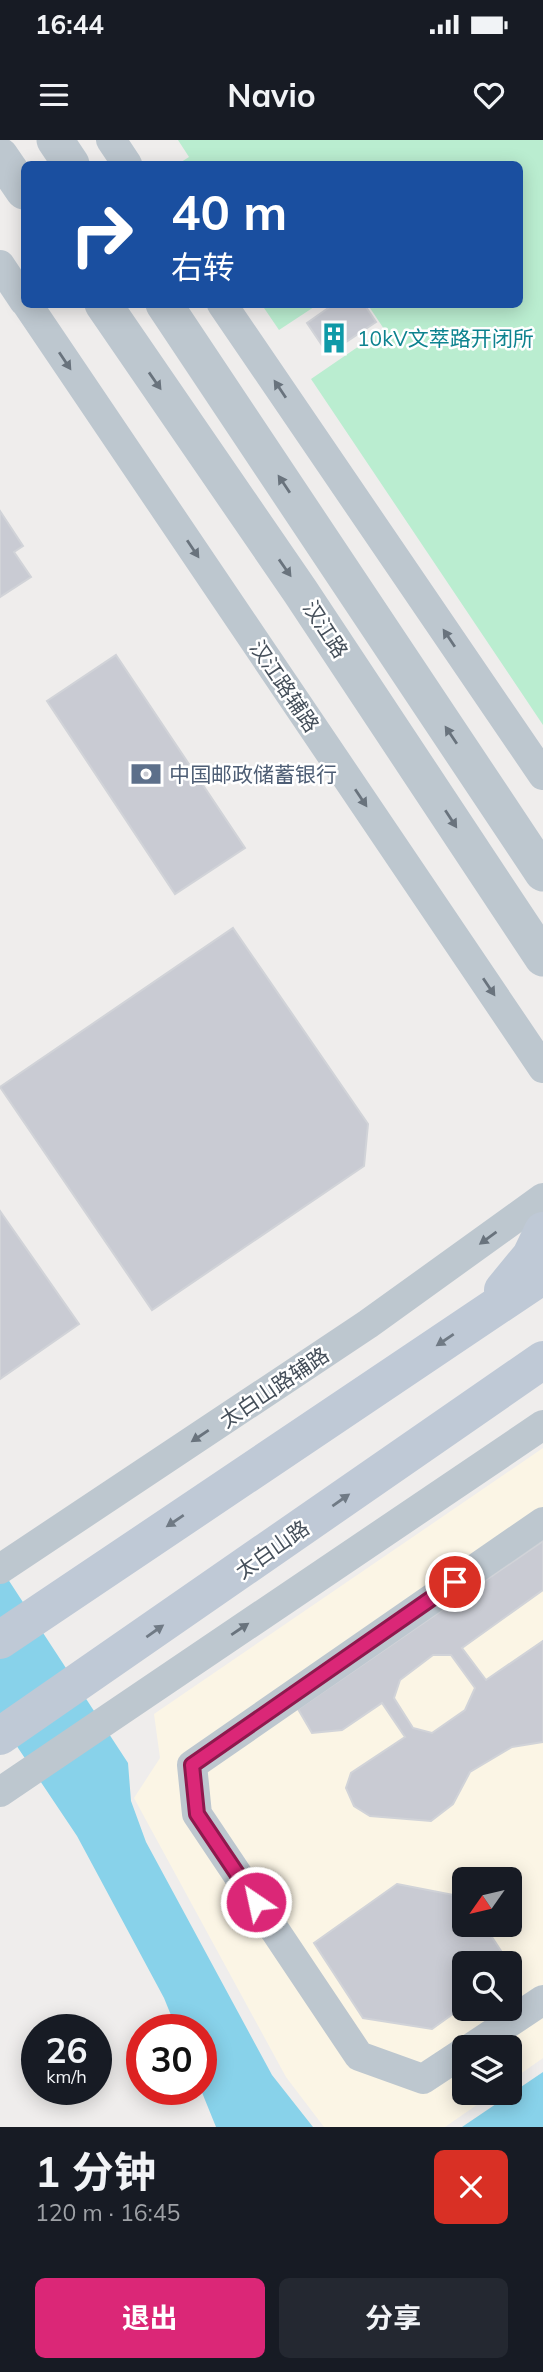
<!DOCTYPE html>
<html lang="zh">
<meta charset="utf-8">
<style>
:root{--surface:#171b24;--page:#242831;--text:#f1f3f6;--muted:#9ea1a6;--accent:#db2777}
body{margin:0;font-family:Mulish,"Noto Sans SC",sans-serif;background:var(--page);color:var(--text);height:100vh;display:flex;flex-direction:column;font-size:26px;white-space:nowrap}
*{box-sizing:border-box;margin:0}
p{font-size:23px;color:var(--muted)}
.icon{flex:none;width:38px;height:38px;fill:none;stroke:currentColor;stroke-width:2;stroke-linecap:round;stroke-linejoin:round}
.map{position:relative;height:1987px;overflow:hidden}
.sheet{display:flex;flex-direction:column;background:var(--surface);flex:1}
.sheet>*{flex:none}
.hud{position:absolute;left:21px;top:21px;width:502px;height:147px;border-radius:10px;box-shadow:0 4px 18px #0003;background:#1a4fa0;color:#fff;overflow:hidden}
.needle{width:46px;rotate:236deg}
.controls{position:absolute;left:452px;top:1727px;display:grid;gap:14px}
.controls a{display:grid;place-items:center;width:70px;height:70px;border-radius:10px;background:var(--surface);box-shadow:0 4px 18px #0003;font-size:35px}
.speed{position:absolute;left:21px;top:1874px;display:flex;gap:14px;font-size:35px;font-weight:700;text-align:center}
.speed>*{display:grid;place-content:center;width:91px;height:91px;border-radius:50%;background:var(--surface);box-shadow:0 4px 18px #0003;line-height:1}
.speed small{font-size:18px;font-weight:400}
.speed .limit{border:10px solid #d22;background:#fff;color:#111}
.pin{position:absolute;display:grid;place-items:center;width:60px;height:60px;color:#fff;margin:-30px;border:4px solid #fff;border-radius:50%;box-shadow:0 2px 7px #0007}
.me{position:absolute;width:77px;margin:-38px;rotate:326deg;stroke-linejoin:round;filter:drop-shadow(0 0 5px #0008)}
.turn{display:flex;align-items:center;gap:24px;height:147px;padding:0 35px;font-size:32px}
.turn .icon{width:91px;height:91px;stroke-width:2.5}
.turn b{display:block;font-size:49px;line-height:60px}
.round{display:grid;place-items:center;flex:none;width:74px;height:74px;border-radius:10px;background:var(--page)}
.summary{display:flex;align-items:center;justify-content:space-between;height:119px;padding:0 35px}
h1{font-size:42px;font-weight:700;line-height:52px}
.cta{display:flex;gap:14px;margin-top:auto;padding:14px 35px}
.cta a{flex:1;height:80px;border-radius:10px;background:var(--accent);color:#fff;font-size:28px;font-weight:700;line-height:80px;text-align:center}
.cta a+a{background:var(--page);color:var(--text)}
.status{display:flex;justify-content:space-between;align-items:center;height:49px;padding:0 35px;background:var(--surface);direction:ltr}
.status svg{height:19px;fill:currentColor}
header{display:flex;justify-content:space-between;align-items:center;height:91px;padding:0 35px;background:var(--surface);font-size:32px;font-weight:700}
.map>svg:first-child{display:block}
.commercial{fill:#fbf5e5;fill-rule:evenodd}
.green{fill:#baedd0}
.water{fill:#88d2ea}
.building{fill:#c9cbd3;stroke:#d1d3d8;stroke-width:2;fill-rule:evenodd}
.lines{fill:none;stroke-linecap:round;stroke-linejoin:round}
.minor{stroke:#bdc7cf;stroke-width:30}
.tertiary{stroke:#bdc7cf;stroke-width:37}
.secondary{stroke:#bfc9d6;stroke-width:38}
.oneway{fill:#69737d}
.oneway2{fill:#707a85}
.route-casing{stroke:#8e194d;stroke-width:18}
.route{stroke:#db2777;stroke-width:12}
.labels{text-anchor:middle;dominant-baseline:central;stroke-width:5;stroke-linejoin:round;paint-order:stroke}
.culture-label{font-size:21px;fill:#0d838f;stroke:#fff;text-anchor:start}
.street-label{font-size:21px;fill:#454f5a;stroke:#fff}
.service-label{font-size:21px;fill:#4e5e75;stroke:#fff;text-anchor:start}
</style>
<div class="status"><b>16:44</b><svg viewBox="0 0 49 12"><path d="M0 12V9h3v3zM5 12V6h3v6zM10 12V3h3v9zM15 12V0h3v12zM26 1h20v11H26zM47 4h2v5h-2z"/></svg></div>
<header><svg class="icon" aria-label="menu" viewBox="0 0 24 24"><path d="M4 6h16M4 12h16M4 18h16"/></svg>Navio<svg class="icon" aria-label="heart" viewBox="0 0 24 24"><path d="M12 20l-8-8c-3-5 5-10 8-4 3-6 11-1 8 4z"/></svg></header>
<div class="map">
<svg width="543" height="1987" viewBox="0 0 543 1987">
<rect width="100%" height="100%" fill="#efedec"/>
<!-- commercial -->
<path class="commercial" d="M543,1308V1918L509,1942V1908H464V1953H494L445,1987H324L286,1937L134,1658L160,1618L154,1574ZM464,1740H509V1785H464ZM464,1824H509V1869H464Z"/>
<!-- green -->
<path class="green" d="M178,0H543V585L311,239L384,189L368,165L520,164V24H178L189,17Z
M262,165H317L279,190Z"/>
<!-- water -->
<path class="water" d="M0,1427L128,1623L131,1661L146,1702L272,1935L313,1987H216L201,1950V1890H177L164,1858L77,1696L0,1581Z
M543,1932V1987H462Z"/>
<!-- building -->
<path class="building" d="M334,164H364L376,182L328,214L307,183Z
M0,371L23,406L14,412L31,437L0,457Z
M116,515L245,708L175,754L47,561Z
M233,788L368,984L364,1026L152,1170L0,947Z
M0,1071L79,1184L0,1239Z
M543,1401V1450L462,1508L486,1540L543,1501V1602L512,1607L470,1632L453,1664L431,1681L370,1676L354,1666L346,1648L351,1633L405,1597L382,1563L342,1590L312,1593L298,1569ZM433,1515H451L475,1548L465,1570L432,1593L413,1588L394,1558L400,1540Z
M397,1744L464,1757V1785H484L513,1829L509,1832V1824H464V1866L432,1889L363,1878L314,1803Z"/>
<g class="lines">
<!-- minor -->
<path class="minor" d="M111,0L127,24
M0,125L24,161
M27,164L543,928
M222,164L543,635
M0,1429L368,1184L543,1058
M0,1652L543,1285
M471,1908L543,1860
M464,1912L423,1939L359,1916L197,1674L192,1625L543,1382"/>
<!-- tertiary -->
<path class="tertiary" d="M55,0L71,24
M0,16L24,51
M103,164L300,451L543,818
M164,164L543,733"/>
<!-- secondary -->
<path class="secondary" d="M503,1150L531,1116L543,1091
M0,1500L543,1135
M0,1596L543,1220"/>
</g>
<!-- one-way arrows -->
<defs><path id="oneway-solid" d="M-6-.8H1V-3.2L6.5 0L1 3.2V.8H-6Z" transform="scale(1.75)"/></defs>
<g class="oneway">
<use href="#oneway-solid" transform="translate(65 221) rotate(56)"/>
<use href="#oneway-solid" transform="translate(155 241) rotate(55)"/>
<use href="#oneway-solid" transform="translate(280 249) rotate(-124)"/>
<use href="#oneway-solid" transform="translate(284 344) rotate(-124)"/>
<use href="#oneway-solid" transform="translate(193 409) rotate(56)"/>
<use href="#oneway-solid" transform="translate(285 428) rotate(55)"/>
<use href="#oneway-solid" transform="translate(449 498) rotate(-124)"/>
<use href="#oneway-solid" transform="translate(451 595) rotate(-124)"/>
<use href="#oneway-solid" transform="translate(361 658) rotate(56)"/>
<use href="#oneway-solid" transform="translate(451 679) rotate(57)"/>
<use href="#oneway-solid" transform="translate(489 847) rotate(56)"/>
<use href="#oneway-solid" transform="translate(488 1098) rotate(144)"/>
<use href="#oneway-solid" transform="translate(200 1296) rotate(146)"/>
<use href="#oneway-solid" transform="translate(240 1489) rotate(-34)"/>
</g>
<g class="oneway2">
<use href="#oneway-solid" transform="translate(445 1200) rotate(146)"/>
<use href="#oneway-solid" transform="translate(341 1360) rotate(-35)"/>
<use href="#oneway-solid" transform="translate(175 1381) rotate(146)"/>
<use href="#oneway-solid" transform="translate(155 1491) rotate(-35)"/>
</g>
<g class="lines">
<!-- route casing -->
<g class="route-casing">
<path id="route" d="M256,1762L197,1674L192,1625L455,1442"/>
</g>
<!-- route -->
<use href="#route" class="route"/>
</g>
<!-- icons -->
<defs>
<g id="building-bare" transform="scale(2.415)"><path d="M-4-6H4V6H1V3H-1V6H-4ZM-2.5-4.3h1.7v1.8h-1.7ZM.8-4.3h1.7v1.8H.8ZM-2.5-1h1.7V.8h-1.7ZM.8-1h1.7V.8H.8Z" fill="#0f9aa8" stroke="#fff" stroke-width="2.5" paint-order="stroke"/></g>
<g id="bank-bare" transform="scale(2.415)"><path d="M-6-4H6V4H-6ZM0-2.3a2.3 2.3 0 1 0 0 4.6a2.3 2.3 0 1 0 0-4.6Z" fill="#5c6f8a" stroke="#fff" stroke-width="2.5" paint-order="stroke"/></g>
</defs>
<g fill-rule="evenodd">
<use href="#building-bare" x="334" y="198"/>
<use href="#bank-bare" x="146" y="634"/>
</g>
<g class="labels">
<!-- culture labels -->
<g class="culture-label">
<text x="357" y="198">10kV文萃路开闭所</text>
</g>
<!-- street labels -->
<g class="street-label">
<text transform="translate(326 489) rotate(57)">汉江路</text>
<text transform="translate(285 546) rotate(56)">汉江路辅路</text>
<text transform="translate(274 1247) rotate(-34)">太白山路辅路</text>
<text transform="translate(272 1409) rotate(-35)">太白山路</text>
</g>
<!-- service labels -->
<g class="service-label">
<text x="169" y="634">中国邮政储蓄银行</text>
</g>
</g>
</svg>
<div class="controls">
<a><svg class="needle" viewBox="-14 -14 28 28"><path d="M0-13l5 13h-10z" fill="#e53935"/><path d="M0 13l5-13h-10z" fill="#9ea1a6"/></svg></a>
<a><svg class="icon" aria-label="search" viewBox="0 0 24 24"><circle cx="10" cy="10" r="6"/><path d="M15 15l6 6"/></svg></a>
<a><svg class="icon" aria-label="layers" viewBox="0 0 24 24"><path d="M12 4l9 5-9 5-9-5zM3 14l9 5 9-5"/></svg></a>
</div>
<div class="speed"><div>26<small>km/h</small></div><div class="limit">30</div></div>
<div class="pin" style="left:455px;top:1442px;background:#d93025"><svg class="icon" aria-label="arrive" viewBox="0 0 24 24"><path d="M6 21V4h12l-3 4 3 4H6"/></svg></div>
<svg class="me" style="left:256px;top:1762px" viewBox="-20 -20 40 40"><circle r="17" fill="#db2777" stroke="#fff" stroke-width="3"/><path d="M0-11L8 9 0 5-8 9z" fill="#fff"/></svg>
<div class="hud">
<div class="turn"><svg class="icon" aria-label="right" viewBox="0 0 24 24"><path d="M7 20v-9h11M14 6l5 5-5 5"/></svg><div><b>40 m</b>右转</div></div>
</div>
</div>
<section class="sheet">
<div class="summary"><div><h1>1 分钟</h1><p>120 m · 16:45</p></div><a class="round" style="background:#d93025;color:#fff"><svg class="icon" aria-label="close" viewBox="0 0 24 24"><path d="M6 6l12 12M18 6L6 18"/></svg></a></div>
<div class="cta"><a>退出</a><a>分享</a></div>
</section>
